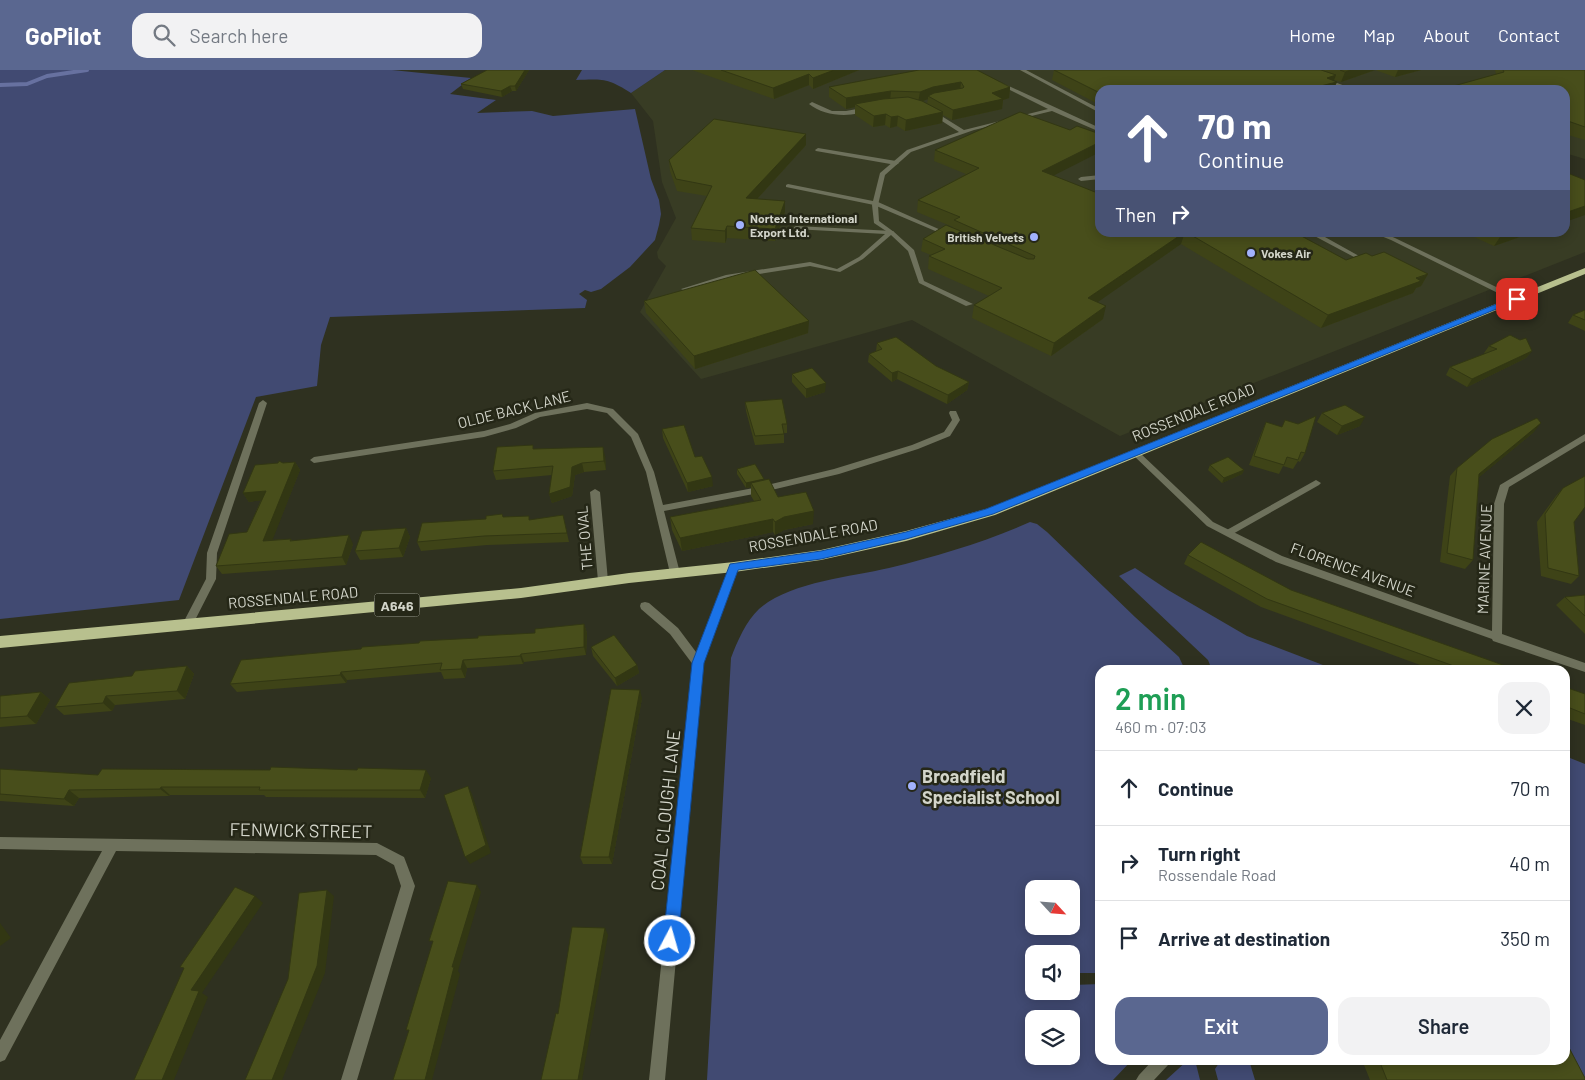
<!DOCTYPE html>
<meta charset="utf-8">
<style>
:root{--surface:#fff;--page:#f2f2f3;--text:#1f2937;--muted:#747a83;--line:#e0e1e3;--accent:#5a6790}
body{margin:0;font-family:Barlow,sans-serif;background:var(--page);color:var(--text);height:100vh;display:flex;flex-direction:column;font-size:19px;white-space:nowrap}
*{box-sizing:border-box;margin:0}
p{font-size:16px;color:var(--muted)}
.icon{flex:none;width:28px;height:28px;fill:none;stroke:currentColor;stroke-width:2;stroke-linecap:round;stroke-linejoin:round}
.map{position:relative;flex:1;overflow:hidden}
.panel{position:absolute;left:1095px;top:595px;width:475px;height:400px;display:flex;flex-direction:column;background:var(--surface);border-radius:15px;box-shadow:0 2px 12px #0003}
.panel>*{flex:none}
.banner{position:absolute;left:1095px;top:15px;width:475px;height:152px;border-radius:15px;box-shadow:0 2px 12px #0003;background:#5a6790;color:#fff;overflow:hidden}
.needle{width:32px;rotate:116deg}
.controls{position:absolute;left:1025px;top:810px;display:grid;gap:10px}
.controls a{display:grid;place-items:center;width:55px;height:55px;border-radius:10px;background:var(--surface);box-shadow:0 2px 12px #0003;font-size:25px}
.pin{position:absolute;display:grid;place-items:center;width:42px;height:42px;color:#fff;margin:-21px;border-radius:10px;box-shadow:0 2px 8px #0006}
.me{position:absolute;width:55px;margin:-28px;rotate:6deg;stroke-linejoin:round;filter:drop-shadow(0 0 4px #0008)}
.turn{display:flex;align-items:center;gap:18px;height:105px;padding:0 20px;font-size:22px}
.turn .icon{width:65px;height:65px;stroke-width:2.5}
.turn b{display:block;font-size:35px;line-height:42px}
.then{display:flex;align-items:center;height:48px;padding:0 20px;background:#0003;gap:10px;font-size:19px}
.round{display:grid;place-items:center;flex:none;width:52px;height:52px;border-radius:15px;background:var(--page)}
.headline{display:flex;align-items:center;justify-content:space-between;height:85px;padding:0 20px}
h1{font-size:30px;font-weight:600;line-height:38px;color:#1e9e55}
.cta{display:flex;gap:10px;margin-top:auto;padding:10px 20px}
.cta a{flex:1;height:58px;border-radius:15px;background:var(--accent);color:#fff;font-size:20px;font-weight:600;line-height:58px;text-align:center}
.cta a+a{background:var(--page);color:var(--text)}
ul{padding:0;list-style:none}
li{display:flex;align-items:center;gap:15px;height:75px;padding:0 20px;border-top:1px solid var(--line)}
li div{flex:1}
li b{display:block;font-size:19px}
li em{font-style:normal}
header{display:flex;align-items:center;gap:30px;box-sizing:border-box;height:70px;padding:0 25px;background:var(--accent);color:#fff}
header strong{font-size:24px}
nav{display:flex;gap:28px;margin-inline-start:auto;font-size:18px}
.search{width:350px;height:45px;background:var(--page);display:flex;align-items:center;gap:12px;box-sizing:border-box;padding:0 18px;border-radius:15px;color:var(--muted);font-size:19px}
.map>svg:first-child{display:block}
.built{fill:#383c24}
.green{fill:#414a72;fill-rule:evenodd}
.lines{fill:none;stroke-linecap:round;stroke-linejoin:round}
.stream{stroke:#6771a0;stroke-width:4}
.service{fill:#6e715c;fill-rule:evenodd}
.minor{fill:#6e715c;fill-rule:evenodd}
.tertiary{fill:#6e715c;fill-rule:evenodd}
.trunk{fill:#b8c08e;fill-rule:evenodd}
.wall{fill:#3e4317;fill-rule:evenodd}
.shaded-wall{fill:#323713}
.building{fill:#484e1b;stroke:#323713}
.route{fill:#1a73e8;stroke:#114b97}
.poi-dot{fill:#a2b2fd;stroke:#252717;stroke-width:2}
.labels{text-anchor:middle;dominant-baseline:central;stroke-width:5;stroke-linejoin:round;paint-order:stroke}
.far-poi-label{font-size:12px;font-weight:bold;fill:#d3d5ca;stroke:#252717;text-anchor:start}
.shield{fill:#252717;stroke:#9fa194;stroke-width:1}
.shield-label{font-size:14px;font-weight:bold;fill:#d3d5ca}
.street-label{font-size:15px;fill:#d3d5ca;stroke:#252717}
.near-poi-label{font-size:18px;font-weight:bold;fill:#d3d5ca;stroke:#252717;text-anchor:start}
.near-street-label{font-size:18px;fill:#d3d5ca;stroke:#252717}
</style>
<header>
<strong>GoPilot</strong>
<div class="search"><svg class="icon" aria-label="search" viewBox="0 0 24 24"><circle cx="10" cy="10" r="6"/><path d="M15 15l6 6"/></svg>Search here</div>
<nav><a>Home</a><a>Map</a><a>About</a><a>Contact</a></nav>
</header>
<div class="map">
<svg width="1585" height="1010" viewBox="0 0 1585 1010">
<rect width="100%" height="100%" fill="#2f3120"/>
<!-- built -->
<path class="built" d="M665,0H1585V89L1565,83V20H1100V162H1565V112L1585,120V182L1120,366L912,250L701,309L640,242L666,196L658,188L657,182L676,148L662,112L653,51L631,23Z"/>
<!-- green -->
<path class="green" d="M0,0H392L471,8L450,24L496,30L477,43L532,41L553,46L635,39L651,109L659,130L661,144L659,155L655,170L630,197L601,219L591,222L585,220L579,224L587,230L585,238L330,247L321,275L317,316L256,327L179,530L0,549Z
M582,0H665L631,23C608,8 602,9 576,10Z
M1030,452L1037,454L1047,462L1135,547L1179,587L1185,600H1100V903H1071L1073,915L1100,914V990H1132L1113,1010H707L731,588C737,572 746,551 759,539C790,512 850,507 889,498C937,486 985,472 1030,452ZM1034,819H1071V856H1034ZM1034,884H1071V921H1034ZM1034,949H1071V986H1034Z
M1135,498L1168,520L1247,566L1336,600H1212L1208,590L1119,506Z
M1565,686L1585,694V1010L1565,990Z
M1188,990H1195L1200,1010H1166Z
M1221,990H1249L1255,1010H1218L1215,999Z"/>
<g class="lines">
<!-- stream -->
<path class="stream" d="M0,15L27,14L47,6L87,0"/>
<!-- service -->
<path class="service" d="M1020,0H1026L1100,39V43Z
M1295,0H1302L1356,20H1348Z
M818,78L896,91L899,93L896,95L816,81L815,80Z
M788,114L878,132L952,165L947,166L874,135L786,117V115Z
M796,156L893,161L914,180L924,211L973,234L966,236L919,213L908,181L891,165L863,189L840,202L810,196L727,209L685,221L681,219L726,205L810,192L837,199L859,187L885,164L794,159V157Z
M1307,162H1316L1359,186L1354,187Z
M263,330L267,333L217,483L216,509L191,558H183L182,555L206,509L207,483L259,333Z
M1316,410L1321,413L1319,415L1231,465H1225L1223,463L1225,461Z
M1153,990H1170L1168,995L1154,1010H1136L1139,1005Z"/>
<!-- minor -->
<path class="minor" d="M1000,12L1100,58V62L1052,41L974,60L911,82L885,105L878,135L879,151L894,162L889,163L874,153L872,135L880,103L907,80L959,62L931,44V42H935L964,60L1048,39L998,14Z
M812,32L832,41H846L868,37L871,39C853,48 825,47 809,34Z
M1100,105V109L1081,111L1078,109L1081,107Z
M1371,162H1381L1395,168L1521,229L1514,231L1391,170Z
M587,333L613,339L638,364L654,402L663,435L759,417L834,399L912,375L944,362L952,350L949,343L950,341H956L960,350L950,366L918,379L839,404L759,423L664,441L680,503L675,507L670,503L646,402L631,367L607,343L587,339L540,347L516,358L484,367L314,393L310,390L314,387L484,361L510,354L535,343Z
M1585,364V371L1509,417L1504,434L1502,564L1585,593V602L1493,571L1492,569L1276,492L1207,456L1132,384L1136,381L1139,382L1213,452L1282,486L1492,561L1494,434L1500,415Z
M595,419L600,422L608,511L603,515L598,511L590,422Z
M645,532L649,533L678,558L702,590L703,593L702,596L698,597L694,596L670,564L641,539L640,536L641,533Z
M0,767L377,773L404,787L415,816L357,1010H341L401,816L394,795L376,785L116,781L5,990L0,992V970L102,781L0,779Z"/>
<!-- tertiary -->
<path class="tertiary" d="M734,493L739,497L703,593L665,1010H649L693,593L729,497Z"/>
<!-- trunk -->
<path class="trunk" d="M1585,198V204L995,445L906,471L821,490L734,502L629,513L521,528L0,578V566L521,518L629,503L734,492L821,480L906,461L986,439Z"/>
</g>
<!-- wall -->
<path class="wall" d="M487,0H529L516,21H512L502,27L463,19L461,14Z
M692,0H859L813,19L809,15L774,29Z
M919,0L1010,17L1009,28L1003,30L1002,39L952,50L943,45L942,53L905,61L897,56L890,58L885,55L873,57L855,45V37L846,39L829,27V17ZM928,29L927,34L922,31Z
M1054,0H1375L1341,12L1334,10V11L1337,12L1333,20H1100V35L1052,10Z
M1375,0H1421L1395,7Z
M1495,0H1585V70L1565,64V20L1496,4Z
M1070,60L1053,106L1100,162H1294L1346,190L1372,186L1428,204L1421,216L1416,218L1413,223L1321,258L1181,174L1097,232L1103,249L1051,286L972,248L974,235L989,226L928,199L929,186L931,185L921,181L923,169L953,158V157L917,142L918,130L966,104L934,91L935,80Z
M806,75L757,129L785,142L775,171L727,168L725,173L692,170L691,158L707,126L677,121L670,101L669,90Z
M1463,162H1534L1494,176Z
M644,231L808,263L695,299L646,243Z
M1585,240V261L1568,253L1573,245Z
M877,273L936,296L969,312L967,320L947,334L897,309L892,312L868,292L869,284L876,281Z
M1489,276L1532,281L1526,288L1467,317L1446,305L1450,297L1486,284L1484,283Z
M792,304L825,322L806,328L792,312Z
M745,332L787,354V363H784V373L755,375L746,341Z
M1322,343L1360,356L1337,365L1317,352Z
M1285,350L1305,383L1300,392L1298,391L1293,399L1283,396L1279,404L1249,395L1262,361L1266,352L1282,357Z
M662,359L695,387L713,416L688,422L663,368Z
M1534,362L1479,407L1473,490L1465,499L1440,492L1450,406L1457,398Z
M535,379L605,386L606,400L584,402L575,405L572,426L552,433L549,424L552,405L496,410L493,401Z
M295,392L300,400L272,470L291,469L292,471L353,474L346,495L222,504L216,496L247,462L261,430L249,432L243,423L283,393Z
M1210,395L1244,400L1242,404L1222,413L1208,400Z
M737,399L764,409V410L778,427L813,454L784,460L775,465L773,462L682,481L672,460L670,447L754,431L751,426V417L746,418L737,404Z
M1563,418L1574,452L1579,506L1571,514L1541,506L1537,452L1556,426Z
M563,445L569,472L487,475L421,481L417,472L503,447L530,450Z
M406,458L410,467L403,487L360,490L355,481Z
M1188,485L1291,520L1517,600H1434L1261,537L1184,494Z
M1585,525V564L1556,535L1565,527Z
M584,554L587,563L586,585L524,592L523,594L467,598L465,608L444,609L441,602L347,610L346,613L237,622L230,614L361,579L419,573L535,563Z
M591,577L637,595L639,603L617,616L593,586Z
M187,596L194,604L185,629L115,635L112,641L64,645L55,637L132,606Z
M1565,617L1585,624V655L1565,648Z
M41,622L50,630L36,654L0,657V626Z
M642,628L612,794H583L580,787Z
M0,699L98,705L270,700L431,708L425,728L266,727L264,725H170L169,726L79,728L74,736L0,731Z
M1362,990H1565L1585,1010H1370Z"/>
<!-- shaded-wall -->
<path class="shaded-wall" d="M525,0H529L516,21L515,16Z
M834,0H859L813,19V8Z
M1351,0H1375L1341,12L1345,2Z
M1398,0H1421L1395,7Z
M809,4V15L774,29L773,18Z
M1336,5L1333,13L1337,12L1333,20H1304L1327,8Z
M961,12L960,22L928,26V29L918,33L920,22L933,17Z
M510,16L512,21L502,27L501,21Z
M1010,17L1009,28L1003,30L1002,39L952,50L953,40L992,23Z
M891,21L890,31L855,34V37L846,39V28Z
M943,42L942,53L905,61L906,50Z
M886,44L885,55L873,57L874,46Z
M898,46L897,56L890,58L891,47Z
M806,64V75L747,140L746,128Z
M1100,72V82L1039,113L1042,101Z
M785,131V142L775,171V159Z
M1585,136V145L1565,152V143Z
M727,156V168L725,173V161Z
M1185,162L1181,174L1085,241L1088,228Z
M1507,162H1534L1494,176L1502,164Z
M1428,204L1421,216L1416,218L1413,223L1321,258L1328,245Z
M1106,236L1103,249L1051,286L1054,273Z
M809,251L808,263L695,299L694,286Z
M1532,281L1526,288L1467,317L1472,309Z
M898,301L897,309L892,312V303Z
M969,312L967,320L947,334L948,325Z
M826,313L825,322L806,328V319Z
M1365,347L1360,356L1337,365L1342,356Z
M1541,353L1534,362L1472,413L1479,404Z
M603,377L605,386L606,400L604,391Z
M295,392L300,400L269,479L263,471Z
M582,393L584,402L575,405L572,426L552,433L549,424L572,397Z
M1244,400L1242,404L1222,413L1224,408Z
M712,407L713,416L688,422L687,413Z
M764,409V414L751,413V417L746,418V413Z
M266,421L271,429L249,432L243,423Z
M814,441L813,454L784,460L775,465V452L784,447Z
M773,449V462L682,481L680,468Z
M406,458L410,467L403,487L399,478Z
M349,465L353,474L346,495L342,487Z
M584,554L587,563L586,585L584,577Z
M521,584L524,592L523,594L520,586Z
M463,590L467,598L465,608L461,599Z
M637,595L639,603L617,616L615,608Z
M187,596L194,604L185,629L177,621Z
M341,602L347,610L346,613L340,605Z
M640,620L642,628L612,794L609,787Z
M41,622L50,630L36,654L27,646Z
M106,626L115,635L112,641L103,633Z
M426,700L431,708L425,728L420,720Z
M468,716L472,724L491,783L470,794L465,787Z
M161,717L170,725L169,726L160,719Z
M69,720L79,728L74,736L64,729Z
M477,815L481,822L458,901L460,904L432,1010H425L452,897Z
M327,820L334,826L325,903L282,1010H272Z
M255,826L263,833L202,923L208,927L174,1010H162L191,920Z
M0,853L11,868L0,876Z
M605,858L608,865L582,1010H578Z"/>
<!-- building -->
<path class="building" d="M487,0H525L515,16H510L501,21L461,14Z
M721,0H834L813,8L809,4L773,18Z
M919,0H977L1010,17L992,23L1003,29L953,40L928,26L934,23L963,18L964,17L961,12L933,17L920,22L891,21L846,28L829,17Z
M1054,0H1321L1336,5L1327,8L1337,12L1304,20H1100V23Z
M1340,0H1351L1345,2Z
M1503,0H1585V57L1565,50V20H1439L1504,2Z
M908,27L922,31L943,42L906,50L898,46L891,47L886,44L874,46L855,34L883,29Z
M1020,42L1070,60L1077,56L1100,64V72L1042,101L1100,124V162H1185L1088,228L1106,236L1054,273L974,235L1002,218L929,186L945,179L923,169L946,155L1028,189H1034L1035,186L954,150L960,147L918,130L979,98L935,80Z
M714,49L806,64L746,128L785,131L775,159L727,156L725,161L691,158L712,116L676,109L669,90Z
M1565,102L1585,110V136L1565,143Z
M1186,162H1294L1346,190L1366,183L1372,186L1384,182L1428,204L1416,208L1421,211L1328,245Z
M1497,162H1507L1502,164Z
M755,200L809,251L694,286L644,231Z
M1585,240V250L1573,245Z
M1510,265L1520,270L1526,268L1532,281L1472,309L1450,297L1497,279L1489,276Z
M896,267L936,296L969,312L948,325L898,301L892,303L869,284L882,279L877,273Z
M812,298L826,313L806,319L792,304Z
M782,329L787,354H782L784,364L755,366L745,332Z
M1345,335L1365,347L1342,356L1322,343Z
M1316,346L1305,383L1301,382L1298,390L1287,387L1284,395L1254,386L1266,352L1282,357L1285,350L1298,354Z
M1537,348L1541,353L1479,404L1473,490L1447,483L1457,398L1492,369Z
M684,355L695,387L702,386L712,407L687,413L662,359Z
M533,375V379L603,377L604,391L582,393L572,397L570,417L549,424L553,396L493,401L497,377Z
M1228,387L1244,400L1224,408L1210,395Z
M279,391L283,393L295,392L263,471L291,469L290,471L349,465L342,487L216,496L229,464L247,462L266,421L243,423L255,395L278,393Z
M755,394L764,409L746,413L737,399Z
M1585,406V437L1574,452L1579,506L1548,498L1545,444L1563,418Z
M769,409L778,427L806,422L814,441L784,447L775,452L773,449L680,468L670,447L761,430L751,413Z
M502,444L503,447L529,446V450L563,445L567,463L484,466L417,472L422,453L486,449V446Z
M406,458L399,478L355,481L362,461Z
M1201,472L1291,520L1517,600H1465L1267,529L1188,485Z
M1585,525V546L1565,527Z
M584,554V577L521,584L520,586L463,590L461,599L440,600L442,593L341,602L340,605L230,614L241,590L361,579L362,577L419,573L420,571L478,568V566L535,563V559Z
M614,565L637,595L615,608L591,577Z
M187,596L177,621L106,626L103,633L55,637L69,613L132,606L135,601Z
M1565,617L1585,624V644L1565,636Z
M611,619L640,620L609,787H580Z
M41,622L27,646L0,648V626Z
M271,697L357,700L358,698L426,700L420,720H259L260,717H161L160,719L69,720L64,729L0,724V699L98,705L102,699L270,700Z
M468,716L486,775L465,787L444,725Z
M448,811L477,815L452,897H454L425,1010H393L409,960H406L433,871H429Z
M235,817L255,826L191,920L199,921L162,1010H134L184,898L180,897Z
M327,820L317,896L272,1010H245L288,909L299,823Z
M572,857L605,858L578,1010H541L556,943L558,944Z
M1565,970L1585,1008V1010H1387L1379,990H1565Z"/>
<!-- route -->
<path class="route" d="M1514,227L1521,229L993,444L906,469L821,489L738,500L704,593L678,871L676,876L670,879L665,876L663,871L692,593L730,494L821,481L906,462L986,439Z"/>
<!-- markers -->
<g class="poi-dot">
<circle cx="740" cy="155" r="5"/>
<circle cx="1034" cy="167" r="5"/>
<circle cx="1251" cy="183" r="5"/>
<circle cx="912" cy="716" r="5"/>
</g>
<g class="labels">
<!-- far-poi labels -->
<g class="far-poi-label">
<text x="750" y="148">Nortex International<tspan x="750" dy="14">Export Ltd.</tspan></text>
<text x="1024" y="167" text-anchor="end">British Velvets</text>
<text x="1261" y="183">Vokes Air</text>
</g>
<!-- shield labels -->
<rect class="shield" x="374.5" y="523.5" width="45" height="23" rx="4"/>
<g class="shield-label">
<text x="397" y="535">A646</text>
</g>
<!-- street labels -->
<g class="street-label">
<text transform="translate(514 339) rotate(-14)">OLDE BACK LANE</text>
<text transform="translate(1193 342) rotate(-22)">ROSSENDALE ROAD</text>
<text transform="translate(813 465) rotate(-10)">ROSSENDALE ROAD</text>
<text transform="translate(584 468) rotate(-95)">THE OVAL</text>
<text transform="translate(1484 489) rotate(-88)">MARINE AVENUE</text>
<text transform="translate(1353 499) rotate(20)">FLORENCE AVENUE</text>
<text transform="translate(293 527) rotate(-5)">ROSSENDALE ROAD</text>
</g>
<!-- near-poi labels -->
<g class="near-poi-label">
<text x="922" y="706">Broadfield<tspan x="922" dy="21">Specialist School</tspan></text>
</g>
<!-- near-street labels -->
<g class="near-street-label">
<text transform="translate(665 740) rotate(-84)">COAL CLOUGH LANE</text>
<text transform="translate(301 760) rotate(1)">FENWICK STREET</text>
</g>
</g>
</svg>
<div class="controls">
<a><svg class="needle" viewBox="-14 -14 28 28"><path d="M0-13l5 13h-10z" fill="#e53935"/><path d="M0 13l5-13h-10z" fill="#747a83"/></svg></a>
<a><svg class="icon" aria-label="sound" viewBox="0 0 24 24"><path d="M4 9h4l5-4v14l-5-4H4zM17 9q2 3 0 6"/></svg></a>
<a><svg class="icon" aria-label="layers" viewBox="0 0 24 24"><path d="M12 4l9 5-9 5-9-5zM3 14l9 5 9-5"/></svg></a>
</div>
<div class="pin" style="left:1517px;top:229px;background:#d93025"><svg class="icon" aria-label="arrive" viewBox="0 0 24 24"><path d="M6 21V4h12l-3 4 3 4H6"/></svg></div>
<svg class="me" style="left:670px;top:871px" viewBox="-20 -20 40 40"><circle r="17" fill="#1a73e8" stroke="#fff" stroke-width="3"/><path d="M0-11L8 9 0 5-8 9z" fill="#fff"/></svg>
<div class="banner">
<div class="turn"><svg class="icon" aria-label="ahead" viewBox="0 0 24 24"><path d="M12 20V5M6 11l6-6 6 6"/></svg><div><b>70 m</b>Continue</div></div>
<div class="then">Then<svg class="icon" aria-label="right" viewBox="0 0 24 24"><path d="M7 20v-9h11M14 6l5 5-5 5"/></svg></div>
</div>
<section class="panel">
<div class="headline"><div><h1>2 min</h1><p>460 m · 07:03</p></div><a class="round"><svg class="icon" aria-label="close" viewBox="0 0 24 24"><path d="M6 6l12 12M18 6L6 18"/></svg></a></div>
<ul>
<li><svg class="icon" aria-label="ahead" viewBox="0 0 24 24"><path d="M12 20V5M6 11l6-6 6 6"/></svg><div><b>Continue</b></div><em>70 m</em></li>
<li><svg class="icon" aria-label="right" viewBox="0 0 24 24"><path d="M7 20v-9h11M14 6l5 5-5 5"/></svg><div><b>Turn right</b><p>Rossendale Road</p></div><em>40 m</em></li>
<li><svg class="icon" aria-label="arrive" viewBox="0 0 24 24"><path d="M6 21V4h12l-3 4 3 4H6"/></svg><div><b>Arrive at destination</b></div><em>350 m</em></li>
</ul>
<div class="cta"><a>Exit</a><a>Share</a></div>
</section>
</div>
